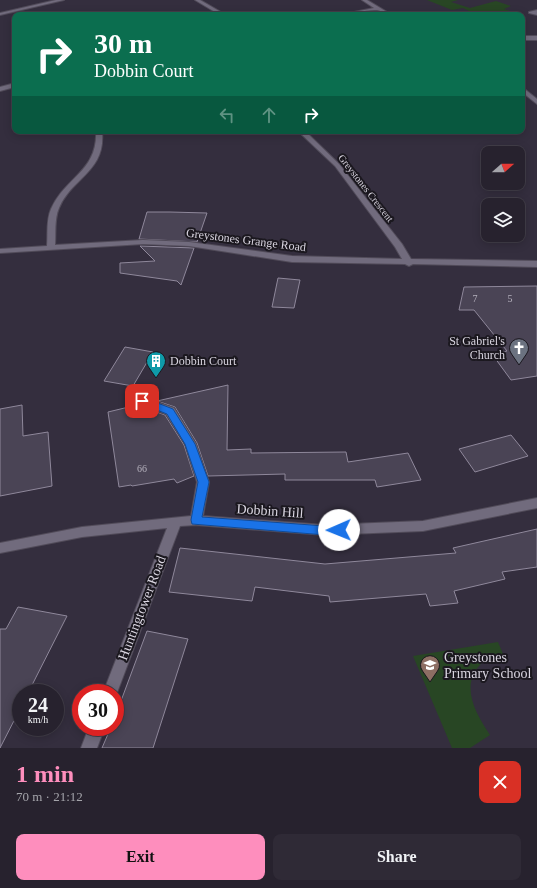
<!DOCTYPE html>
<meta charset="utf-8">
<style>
:root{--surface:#27222e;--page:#2f2a36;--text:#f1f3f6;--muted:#a4a4aa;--line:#433f4a;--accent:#fe8ebd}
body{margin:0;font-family:Georgia,serif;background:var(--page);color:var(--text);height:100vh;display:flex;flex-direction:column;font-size:15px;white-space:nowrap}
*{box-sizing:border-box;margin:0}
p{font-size:13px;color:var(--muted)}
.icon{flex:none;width:22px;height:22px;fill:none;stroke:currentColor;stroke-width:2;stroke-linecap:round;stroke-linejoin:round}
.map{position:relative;height:748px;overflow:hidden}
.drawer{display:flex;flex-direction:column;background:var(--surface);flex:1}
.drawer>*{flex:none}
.banner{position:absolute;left:12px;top:12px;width:513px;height:122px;border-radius:8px;box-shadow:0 2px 10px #0003,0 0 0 1px var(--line);background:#0b6e4f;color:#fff;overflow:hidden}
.needle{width:26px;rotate:69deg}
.tools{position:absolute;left:481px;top:146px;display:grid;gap:8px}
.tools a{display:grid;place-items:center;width:44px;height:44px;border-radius:8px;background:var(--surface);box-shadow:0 2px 10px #0003,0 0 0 1px var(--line);font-size:20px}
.speed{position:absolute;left:12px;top:684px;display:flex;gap:8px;font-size:20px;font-weight:700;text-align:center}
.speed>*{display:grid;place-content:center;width:52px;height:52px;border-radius:50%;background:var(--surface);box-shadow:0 2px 10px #0003,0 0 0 1px var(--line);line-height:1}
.speed small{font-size:10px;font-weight:400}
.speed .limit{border:6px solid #d22;background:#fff;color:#111}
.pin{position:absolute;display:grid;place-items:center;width:34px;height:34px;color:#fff;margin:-17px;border-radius:8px;box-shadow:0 2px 6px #0006}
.me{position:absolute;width:44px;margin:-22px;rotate:269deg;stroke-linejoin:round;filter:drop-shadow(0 0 3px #0008)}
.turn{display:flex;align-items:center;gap:14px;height:84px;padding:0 16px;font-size:18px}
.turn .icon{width:52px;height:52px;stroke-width:2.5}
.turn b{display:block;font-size:28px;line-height:34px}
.lanes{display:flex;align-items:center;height:38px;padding:0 16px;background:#0003;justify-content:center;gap:20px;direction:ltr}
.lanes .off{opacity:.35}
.round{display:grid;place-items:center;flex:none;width:42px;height:42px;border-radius:8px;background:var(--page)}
.overview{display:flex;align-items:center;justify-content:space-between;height:68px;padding:0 16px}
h1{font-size:24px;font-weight:600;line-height:30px;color:var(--accent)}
.primary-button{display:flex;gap:8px;margin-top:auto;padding:8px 16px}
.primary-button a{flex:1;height:46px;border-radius:8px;background:var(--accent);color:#111;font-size:16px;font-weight:600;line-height:46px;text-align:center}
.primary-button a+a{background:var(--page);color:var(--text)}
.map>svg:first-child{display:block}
.green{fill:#284624}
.building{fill:#4a4455;stroke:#8f889b}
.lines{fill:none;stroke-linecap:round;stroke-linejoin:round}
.minor-casing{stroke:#514b59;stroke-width:2}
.minor{fill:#716b7d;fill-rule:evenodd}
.route{fill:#1a73e8;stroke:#114b97}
.labels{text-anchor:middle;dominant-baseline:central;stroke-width:4;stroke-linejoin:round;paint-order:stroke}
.far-street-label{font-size:10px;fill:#d9d5e0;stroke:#1b181f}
.number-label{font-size:10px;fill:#b5b1bd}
.street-label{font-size:12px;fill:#d9d5e0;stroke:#1b181f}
.poi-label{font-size:12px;fill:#d9d5e0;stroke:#1b181f;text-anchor:end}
.near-street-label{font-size:14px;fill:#d9d5e0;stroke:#1b181f}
.near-poi-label{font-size:14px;fill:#d9d5e0;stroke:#1b181f;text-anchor:start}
</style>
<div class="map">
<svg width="537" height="748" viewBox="0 0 537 748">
<rect width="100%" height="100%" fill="#342e3e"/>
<!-- green -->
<path class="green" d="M427,0H458L451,2L470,8L496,1L511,6L504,9L513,12L504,15H465L473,13L463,8L452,10Z
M498,642L503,654C497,656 487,658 483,662C458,684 476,714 490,735L470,748H452L413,656Z"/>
<!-- building -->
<path class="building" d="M147,212H170L207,213L197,242L139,239Z
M140,246L194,248L181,285L177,281L120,273V263L155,261Z
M278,278L300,280L294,308L272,307Z
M537,286V376L511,380L492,354L507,351L474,310H459L464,287Z
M125,347L153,352L133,386L104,381Z
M228,385L227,450L251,449V453L346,452L348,462L408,453L421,480L377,487L375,480H285V474L208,476L197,443L175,407L157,401Z
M22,405L23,436L48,432L52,486L0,496V409Z
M137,405L165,415L184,445L194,476L177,483L174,479L132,486L131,485L119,487L108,412Z
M511,435L528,456L475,472L459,449Z
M537,529V567L502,572L505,579L454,591L458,603L430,606L426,594L330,602L329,596L255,587L252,601L169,592L180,548L325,564L456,553L453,548Z
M18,607L67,616L28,693H21V707L0,748V629H6Z
M147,631L188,639L153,748H102L111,727H115V717Z"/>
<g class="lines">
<!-- minor casing -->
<g class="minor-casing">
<path id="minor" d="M56,0H64L0,15V13Z
M195,0H200L226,15H220Z
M362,0H367L392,15C386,15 383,11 377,10C367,9 351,15 339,15L374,8Z
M537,10V15L529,13V12Z
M522,36H537V40H522Z
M15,83V87L0,91V87Z
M522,87L537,99V104L522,92Z
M96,131H102C106,172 72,177 59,208C54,219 56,234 55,245L143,240L189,242L292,256L402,259L395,247L335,166L298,131H305L339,164L402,244L411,259L537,261V267L413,264L409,266L405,264L292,262L189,246L143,244L0,253V249L47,246C48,234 46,220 51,209C65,177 98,171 96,131Z
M142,397L174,408L196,444L209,482L203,516L325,525L423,521L537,498V508L423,531L325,535L196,525L180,526L115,698V693H103L167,528L82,537L0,553V543L82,527L191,516L197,482L185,444L166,414L138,404L137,401L138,398Z
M89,727H105L97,748H81Z"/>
</g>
<!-- minor -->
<use href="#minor" class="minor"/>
</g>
<!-- route -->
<path class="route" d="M142,397L173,409L195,444L209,482L202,517L325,526L343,527L345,530L343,533L325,535L192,524L191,520L198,482L185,444L167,414L139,403V398Z"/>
<!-- icons -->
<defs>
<g id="church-pin" transform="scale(1)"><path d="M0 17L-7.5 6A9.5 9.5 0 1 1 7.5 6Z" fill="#6b7280" stroke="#1b181f"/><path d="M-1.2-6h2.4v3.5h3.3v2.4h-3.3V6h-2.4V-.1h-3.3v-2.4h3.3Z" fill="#fff"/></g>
<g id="building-pin" transform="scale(1)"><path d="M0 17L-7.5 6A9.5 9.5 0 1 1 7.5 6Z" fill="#0f9aa8" stroke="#1b181f"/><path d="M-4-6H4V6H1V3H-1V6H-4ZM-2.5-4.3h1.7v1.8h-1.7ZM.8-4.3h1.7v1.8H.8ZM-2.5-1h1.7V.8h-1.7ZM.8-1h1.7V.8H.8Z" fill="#fff"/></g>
<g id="school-pin" transform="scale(1)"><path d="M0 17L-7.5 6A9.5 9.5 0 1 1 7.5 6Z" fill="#8d6e63" stroke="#1b181f"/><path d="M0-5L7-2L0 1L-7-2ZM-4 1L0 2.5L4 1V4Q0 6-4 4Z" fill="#fff"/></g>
</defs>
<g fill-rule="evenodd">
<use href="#church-pin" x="519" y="348"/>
<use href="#building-pin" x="156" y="361"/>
<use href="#school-pin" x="430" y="665"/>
</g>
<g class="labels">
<!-- far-street labels -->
<g class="far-street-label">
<text transform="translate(366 188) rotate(52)">Greystones Crescent</text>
</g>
<!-- number labels -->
<g class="number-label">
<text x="475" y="298">7</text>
<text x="510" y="298">5</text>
<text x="142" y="468">66</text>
</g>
<!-- street labels -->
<g class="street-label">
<text transform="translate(246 240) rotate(7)">Greystones Grange Road</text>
</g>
<!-- poi labels -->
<g class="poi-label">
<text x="505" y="341">St Gabriel's<tspan x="505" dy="14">Church</tspan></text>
<text x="170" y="361" text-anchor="start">Dobbin Court</text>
</g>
<!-- near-street labels -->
<g class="near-street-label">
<text transform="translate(270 511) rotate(4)">Dobbin Hill</text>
<text transform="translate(142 608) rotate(-69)">Huntingtower Road</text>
</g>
<!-- near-poi labels -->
<g class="near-poi-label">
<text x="444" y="657">Greystones<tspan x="444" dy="16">Primary School</tspan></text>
</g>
</g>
</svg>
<div class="tools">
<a><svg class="needle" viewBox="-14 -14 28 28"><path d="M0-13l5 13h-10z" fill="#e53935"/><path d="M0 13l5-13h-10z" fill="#a4a4aa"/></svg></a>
<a><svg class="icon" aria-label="layers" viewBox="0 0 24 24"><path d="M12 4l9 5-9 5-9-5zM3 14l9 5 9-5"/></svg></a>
</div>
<div class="speed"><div>24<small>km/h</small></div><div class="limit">30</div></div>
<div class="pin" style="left:142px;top:401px;background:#d93025"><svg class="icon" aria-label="arrive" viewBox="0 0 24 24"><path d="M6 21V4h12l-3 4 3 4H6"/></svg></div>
<svg class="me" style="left:339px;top:530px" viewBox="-20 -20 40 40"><circle r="19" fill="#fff"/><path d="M0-13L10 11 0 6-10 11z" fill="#1a73e8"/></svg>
<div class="banner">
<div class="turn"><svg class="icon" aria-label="right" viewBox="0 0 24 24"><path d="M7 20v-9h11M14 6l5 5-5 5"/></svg><div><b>30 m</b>Dobbin Court</div></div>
<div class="lanes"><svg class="icon off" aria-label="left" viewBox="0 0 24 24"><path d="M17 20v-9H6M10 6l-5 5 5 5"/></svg><svg class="icon off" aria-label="ahead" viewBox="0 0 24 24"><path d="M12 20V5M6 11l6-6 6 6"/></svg><svg class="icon" aria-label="right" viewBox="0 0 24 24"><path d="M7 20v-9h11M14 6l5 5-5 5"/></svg></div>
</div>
</div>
<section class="drawer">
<div class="overview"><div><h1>1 min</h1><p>70 m · 21:12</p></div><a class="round" style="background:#d93025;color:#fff"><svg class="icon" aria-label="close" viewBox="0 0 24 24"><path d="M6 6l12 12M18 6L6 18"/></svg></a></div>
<div class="primary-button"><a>Exit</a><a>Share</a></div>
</section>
